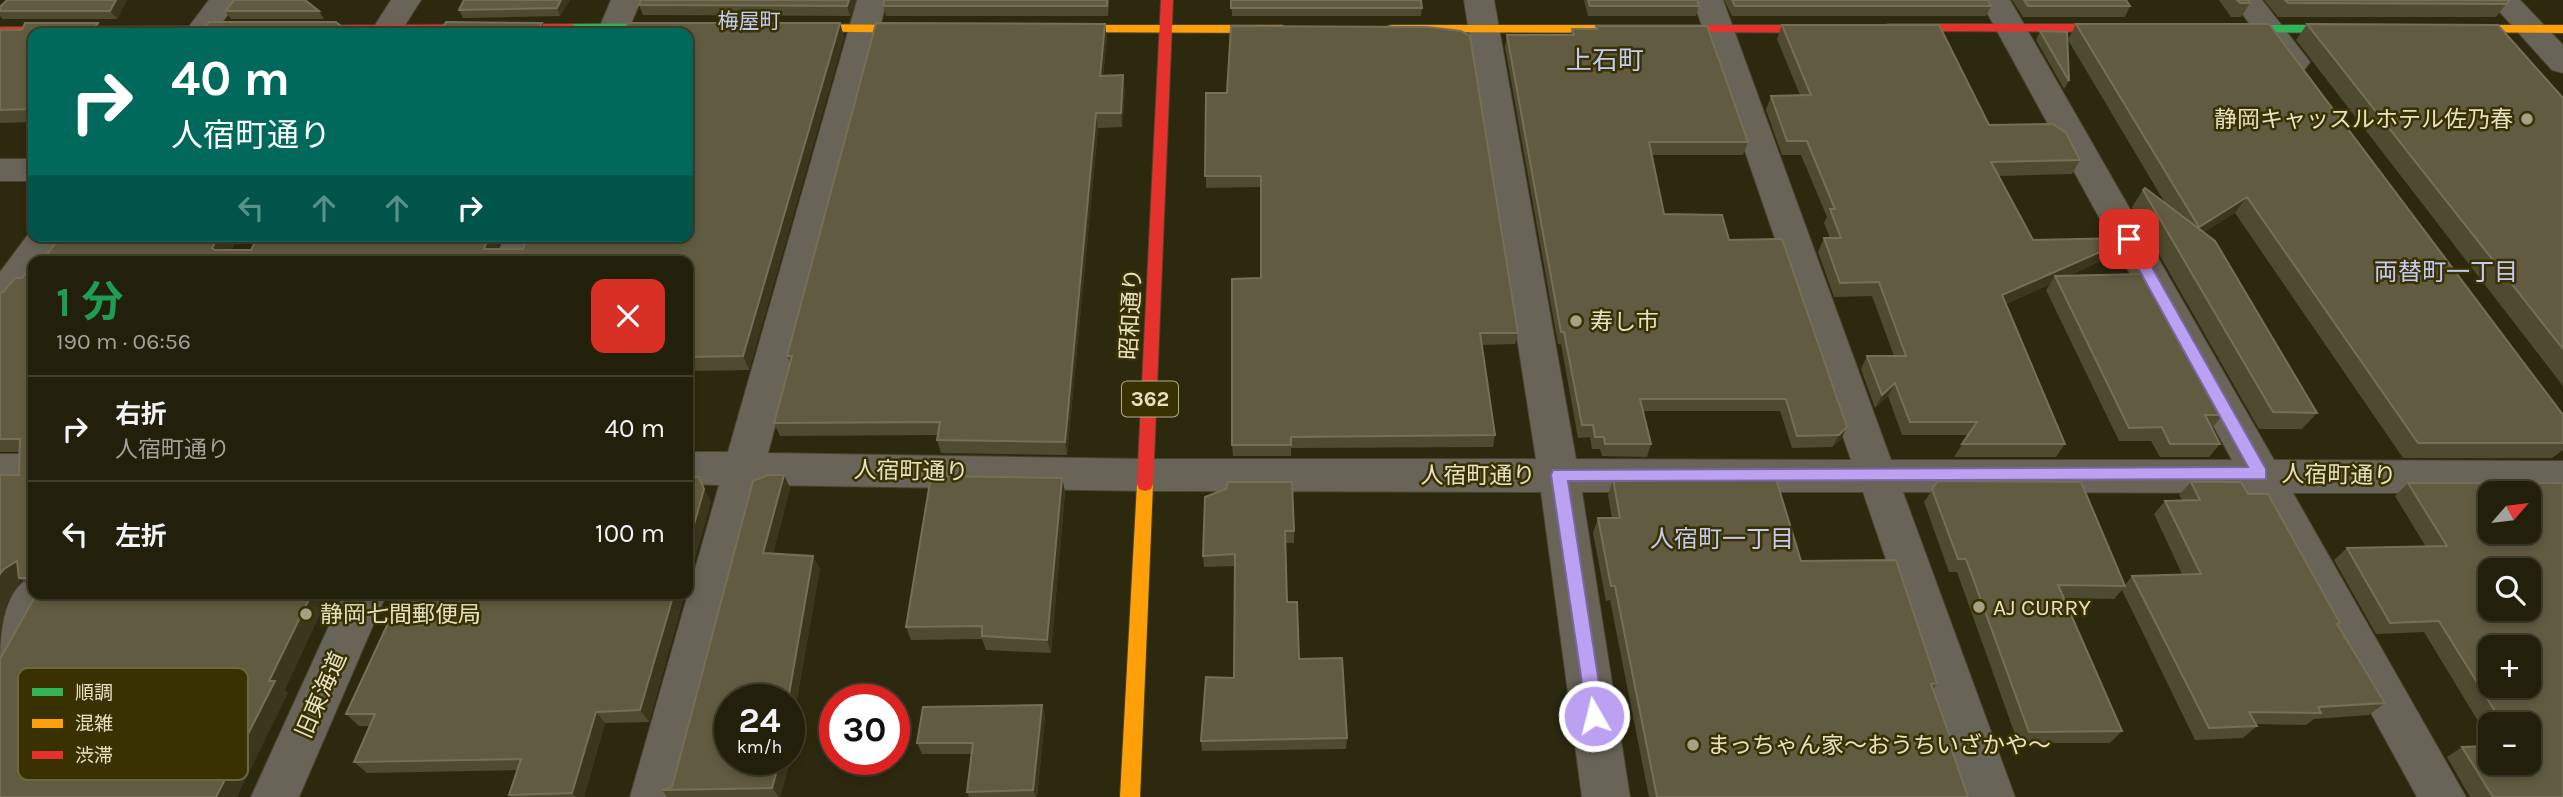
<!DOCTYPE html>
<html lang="ja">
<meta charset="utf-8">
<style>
:root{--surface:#221f0b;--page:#2e2c19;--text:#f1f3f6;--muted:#a2a29d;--line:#3f3d2c}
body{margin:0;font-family:Karla,"Noto Sans JP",sans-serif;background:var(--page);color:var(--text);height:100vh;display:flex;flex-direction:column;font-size:26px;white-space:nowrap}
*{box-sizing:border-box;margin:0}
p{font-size:23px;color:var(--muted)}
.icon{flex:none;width:38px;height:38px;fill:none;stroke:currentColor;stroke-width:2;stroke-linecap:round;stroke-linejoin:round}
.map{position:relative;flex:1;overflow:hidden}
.sheet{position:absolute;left:28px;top:256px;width:665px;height:343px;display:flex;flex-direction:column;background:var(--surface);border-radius:14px;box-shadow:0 4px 10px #0003,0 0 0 2px var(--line)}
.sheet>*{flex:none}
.hud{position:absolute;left:28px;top:28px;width:665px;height:214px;border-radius:14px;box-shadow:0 4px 10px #0003,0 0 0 2px var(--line);background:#00695c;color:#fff;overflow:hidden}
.needle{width:46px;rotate:62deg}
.fabs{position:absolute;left:2478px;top:481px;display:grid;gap:14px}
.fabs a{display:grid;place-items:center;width:63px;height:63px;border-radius:14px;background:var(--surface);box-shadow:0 4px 10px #0003,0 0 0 2px var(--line);font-size:35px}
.speed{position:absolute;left:714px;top:684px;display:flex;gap:14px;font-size:35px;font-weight:700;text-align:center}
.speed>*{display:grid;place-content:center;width:91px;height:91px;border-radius:50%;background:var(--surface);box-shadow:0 4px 10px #0003,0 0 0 2px var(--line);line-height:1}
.speed small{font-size:18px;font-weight:400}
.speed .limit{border:10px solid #d22;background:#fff;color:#111}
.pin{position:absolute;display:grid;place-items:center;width:60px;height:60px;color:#fff;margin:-30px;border-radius:14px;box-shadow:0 4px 10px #0006}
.me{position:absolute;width:77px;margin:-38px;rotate:352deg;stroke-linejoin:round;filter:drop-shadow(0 0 5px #0008)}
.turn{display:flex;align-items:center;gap:24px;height:147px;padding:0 28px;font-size:32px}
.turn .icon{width:91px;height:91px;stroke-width:2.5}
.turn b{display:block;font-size:49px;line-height:60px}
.lanes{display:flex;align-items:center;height:66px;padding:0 28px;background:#0003;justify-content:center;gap:35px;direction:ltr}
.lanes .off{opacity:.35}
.round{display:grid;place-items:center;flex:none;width:74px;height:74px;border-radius:14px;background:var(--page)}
.overview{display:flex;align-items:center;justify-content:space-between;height:119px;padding:0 28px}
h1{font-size:42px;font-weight:700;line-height:52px;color:#1e9e55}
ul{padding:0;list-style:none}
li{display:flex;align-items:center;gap:21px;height:105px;padding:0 28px;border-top:2px solid var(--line)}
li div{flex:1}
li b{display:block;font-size:26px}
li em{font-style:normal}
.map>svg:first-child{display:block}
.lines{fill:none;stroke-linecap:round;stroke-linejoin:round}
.street-casing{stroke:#48452e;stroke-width:2}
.fast-casing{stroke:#48452e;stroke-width:2}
.slow-casing{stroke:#48452e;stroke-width:2}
.jam-casing{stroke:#48452e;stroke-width:2}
.street{fill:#686457;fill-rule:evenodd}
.fast{fill:#30b455;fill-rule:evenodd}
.slow{fill:#ff9f0a;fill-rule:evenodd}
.jam{fill:#e5322d;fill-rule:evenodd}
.wall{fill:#4f4b31}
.shaded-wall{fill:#3b371d}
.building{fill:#605b41;stroke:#757055;stroke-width:2;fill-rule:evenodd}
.route{fill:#bca0f2;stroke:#7a689d;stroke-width:2}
.poi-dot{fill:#a6a185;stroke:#3a3102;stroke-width:2.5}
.labels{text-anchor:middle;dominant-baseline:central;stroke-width:5;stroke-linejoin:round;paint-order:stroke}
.far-quarter-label{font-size:21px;fill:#c3cbf5;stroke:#3a3102}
.shield{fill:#3a3102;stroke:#b3ac8a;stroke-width:2}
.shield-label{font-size:21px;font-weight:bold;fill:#e7e1c4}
.poi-label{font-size:23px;fill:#e7e1c4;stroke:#3a3102;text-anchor:start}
.street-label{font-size:23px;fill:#e7e1c4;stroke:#3a3102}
.neighbourhood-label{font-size:24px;fill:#c3cbf5;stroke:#3a3102}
.quarter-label{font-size:26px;fill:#c3cbf5;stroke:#3a3102}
.key{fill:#3a3102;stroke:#6e663c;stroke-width:2}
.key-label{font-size:19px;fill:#e7e1c4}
</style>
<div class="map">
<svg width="2563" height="797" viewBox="0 0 2563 797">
<rect width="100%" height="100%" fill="#2d290f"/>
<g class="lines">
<!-- street casing -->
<g class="street-casing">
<path id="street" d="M209,0H239L214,33H184Z
M391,0H421L400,33H370Z
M611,0H641L627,33H597Z
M857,0H887L768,453L1146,459H1536L1464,0H1494L1576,459L1851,460L1693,0H1723L1891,460H2232L1980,0H2010L2274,460L2563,461V493H2293L2466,797H2417L2250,493L1903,492L2015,797H1967L1863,492H1582L1630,797H1582L1541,492L1146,491L759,485L678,797H630L719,485L688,484V452H728Z
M2232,0H2262L2310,62L2305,69L2294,72L2283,69Z
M2489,0H2520L2563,45V73L2552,70Z
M0,159H33V181H0Z
M33,228V236H63L47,261H33C33,284 23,304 0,311V272Z
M505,236H540L530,261H494Z
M0,454H33V486H0Z
M33,576V593H59L16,669L0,675C0,642 0,590 33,576Z
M344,593H387L299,797H251Z"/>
</g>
<!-- fast casing -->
<g class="fast-casing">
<path id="fast" d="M677,23L683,27L681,30L570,32L564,28L570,24Z
M2221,25H2357L2363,29L2357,33L2217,32V26Z"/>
</g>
<!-- slow casing -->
<g class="slow-casing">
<path id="slow" d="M790,24L925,25L931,29L925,33L786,31V25Z
M1052,25H1282L1288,29L1282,33L1048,32V26Z
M1392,25H1701L1707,29L1701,33L1388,32V26Z
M2449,25H2563V33L2445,32V26Z
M1145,477L1151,479L1153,484L1140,797H1120L1137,484L1139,479Z"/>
</g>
<!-- jam casing -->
<g class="jam-casing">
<path id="jam" d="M1161,0H1173L1153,484L1151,489L1145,491L1139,489L1137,484Z
M570,24L574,25V31L0,35V27Z
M1889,24H2126L2132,28L2126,32L1885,31V25Z
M1701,25H1832L1838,29L1832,33L1697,32V26Z"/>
</g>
<!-- street -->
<use href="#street" class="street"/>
<!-- fast -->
<use href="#fast" class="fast"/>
<!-- slow -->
<use href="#slow" class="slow"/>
<!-- jam -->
<use href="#jam" class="jam"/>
</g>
<!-- wall -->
<path class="wall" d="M127,0L117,19H3L0,16V7Z
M464,0H570L560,16L463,18L459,10Z
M641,0H856L850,16L643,15L639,5Z
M1109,0L1108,16H886L883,6Z
M1231,0L1422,8L1421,16H1232Z
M1584,0H1697L1699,6L1696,16H1588Z
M1724,0H1988L1991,6L1986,16H1732Z
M2012,0H2126L2130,6L2125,17H2023Z
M2219,0H2248L2250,3L2241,17H2231Z
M2264,0H2509L2496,17H2278Z
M225,11H319L324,19H231Z
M98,23L106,33H33V122L0,123V30H22Z
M840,23L844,37L749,370L690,371L688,377V261H42L239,236L231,250H251L258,236H502L497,249H523Z
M1105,24L1107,38L1103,76L1125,89L1122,127L1098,128L1067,455L941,453L937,440L938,435L780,436L774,423L790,363L787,356Z
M2076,24L2563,415V450L2552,458H2403L2235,213L2204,232L2317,413L2302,429H2259L2132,207L2143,190L2165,203L2068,40Z
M2307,24L2563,98V386L2296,40Z
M1782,25L1989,125L2080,160L2072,174L1999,176L2033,240L2116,254L2068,276L2223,415L2212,428L2220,444L2209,457H2160L2151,441H2119L2046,290L2050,284L2006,304L2065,444L2056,457H1954L1968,435H1902L1888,396L1875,408L1861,369L1867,356H1894L1872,296L1834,297L1818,252L1824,238H1830L1824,223L1827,217L1801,155H1782L1766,110L1771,96L1800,95L1777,39Z
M1596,26L1748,142L1743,155H1652L1664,214L1729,240L1841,439L1832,447L1792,448L1780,411H1643L1651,444L1647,457L1602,456L1600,449H1592L1590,437L1578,438L1561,344H1558L1505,47L1507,35H1571L1572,29H1596Z
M2040,31L2069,81L2064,89L2036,40Z
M1206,93L1518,333L1515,344L1482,345L1495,435L1493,447L1291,448V456H1233L1232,445L1261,278V187L1206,188Z
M33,265V589L22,580L20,581L6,604L0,635V475H19L20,452H0V293L22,278Z
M784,475L790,488L773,554L820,568L794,716L800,725L780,797H667L662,790L672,787Z
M1062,478L1065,492L1051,653L986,650L982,639L911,640L906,627Z
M1613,479L1801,561L1937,683L1933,689L1953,745L1950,748L1968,797H1649L1610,600L1606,601L1593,533L1598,518H1612L1608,495Z
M1938,481L2125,585L2132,576L2182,574L2154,514L2165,501L2182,500L2179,495L2191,482L2248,494L2340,623L2338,625L2385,703L2369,715L2314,719L2306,725L2256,724L2257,726L2243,738L2195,740L2122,590L2114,599L2064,598L2122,731L2110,743H2018L1957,572H1949L1924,502Z
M2408,483H2563V797H2470L2447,757L2462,747L2529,763V724H2490V741L2424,632L2376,634L2334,560L2347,548L2426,547L2395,496Z
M1205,497L1294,531V543H1285L1287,602L1299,659L1347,738L1346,749L1202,751L1201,741L1234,678L1235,566L1204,567L1203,556Z
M685,593L649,722L605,723L584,797H511L509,795L517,770L367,773L354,762L369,726H359L346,714Z
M1042,705L1045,716L1037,797H969L967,792L971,754H922L917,743Z"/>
<!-- shaded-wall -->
<path class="shaded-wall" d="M116,0H127L117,19L110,11Z
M561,0H570L560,16L557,8Z
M849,0H856L850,16L847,6Z
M98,23L106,33H90Z
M542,23L547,33H536Z
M840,23L844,37L749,370L743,356Z
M1105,24L1107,38L1101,90L1100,76Z
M1123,75L1125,89L1122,127L1121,113Z
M33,104V114L29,109Z
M1096,113L1098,128L1067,455L1065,442Z
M2247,197L2235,213L2188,242L2199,227Z
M219,236H239L224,261L212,248Z
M489,236H502L493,261L484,249Z
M2125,241L2116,254L2057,281L2055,276L2050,284L1994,309L2002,295Z
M1895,383L1888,396L1875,408L1882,395Z
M1847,427L1841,439L1832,447L1839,435Z
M784,475L790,488L770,566L763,553Z
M699,477L711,502L688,585V546Z
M1062,478L1065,492L1051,653L1047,640Z
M813,556L820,568L794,716L800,725L780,797H779L772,788L780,760H789V700H788Z
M17,561L19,578L22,580L20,581L6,604L0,635V574L4,569Z
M312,593H330L285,690L288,693L237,797H216L269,681Z
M674,593H685L649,722L640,710Z
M1042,705L1045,716L1037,797H1036L1033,790Z
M596,712L605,723L584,797H576L572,793Z"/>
<!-- building -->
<path class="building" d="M7,0H116L110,11H0V7Z
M234,0H305L319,11H225Z
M464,0H561L557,8L459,10Z
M641,0H849L847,6L639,5Z
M884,0H1107V6H883Z
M1231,0H1421L1422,8H1231Z
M1588,0H1697L1699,6H1590Z
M1732,0H1988L1991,6H1735Z
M2024,0H2126L2130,6H2028Z
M2237,0H2248L2250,3H2240Z
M2285,0H2509L2507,4L2288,3Z
M209,22H336L348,32L347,33H201Z
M446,22L542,23L536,33H440Z
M25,23H98L90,33H33V104L29,109L0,110V30H22Z
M628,23H840L743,356L688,357V261H42L61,236H219L212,248L215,250H251L258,236H489L484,249H523L528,236H688V33H623Z
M876,23L1105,24L1100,76L1123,75L1121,113H1096L1065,442L937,440L940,422L774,423L792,356H787Z
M2076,24H2269L2563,415V443H2418L2247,197L2199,227Z
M2307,24L2498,25L2563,98V349Z
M1782,25H1939L1989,125L2053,124L2066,133L2080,160L1991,162L2033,240L2124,238L2125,241L2002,295L2065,444H1962L1977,422H1910L1895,383L1882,395L1867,356H1906L1879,282L1840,283L1824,238H1841L1830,209H1835L1807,141H1787L1771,96L1811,95Z
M1231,26L1427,27L1461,31L1470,36L1518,333H1480L1495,435L1291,437V445H1232V279L1261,278V176H1205L1206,93H1227Z
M1596,26H1707L1748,142H1649L1664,214L1722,215L1729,240L1782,239L1847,427L1839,435L1797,436L1786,399H1640L1651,444H1605L1604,437H1595L1593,425H1582L1564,332H1561L1507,35H1574L1572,29H1597Z
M2040,31L2067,32L2069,81Z
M2145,188L2215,241L2317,413L2273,412L2143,190Z
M32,265H33V578H19L17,561L4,569L0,574V475H19L20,439H0V293L3,292L15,278H22Z
M2144,274L2223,415H2205L2220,444H2170L2162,427L2129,428L2055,276Z
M768,475H784L763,553L813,556L788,700H730V760H780L772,788L662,790L672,787L753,481Z
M931,476L1062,478L1047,640L982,636V626L906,627Z
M688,477H699L704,489L688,546Z
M1613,479H1776L1801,561L1896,560L1937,683L1931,684L1953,745H1950L1968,797H1657L1615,586H1611L1598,518H1620Z
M1938,481L2081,482L2125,586L2058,585L2122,731L2029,732L1966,559H1958L1932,489Z
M1228,482H1292L1294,531H1285L1287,602H1297L1299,659L1342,658L1347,738L1201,741L1206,677L1234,678L1235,554L1203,556L1205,497L1226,489Z
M2191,482H2241L2248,494H2268L2340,623L2337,624L2385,703L2318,707L2321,713L2249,712L2257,726L2209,728L2132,576L2201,574L2165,501L2200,500Z
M2408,483H2563V797H2493L2462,747L2490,746V763H2529V724H2503L2439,621L2390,623L2347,548L2447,546ZM2490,494H2529V532H2490ZM2490,570H2529V609H2490ZM2490,648H2529V686H2490Z
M37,593H312L269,681H275L216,797H0V659Z
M402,593H674L640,710L596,712L572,793L509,795L521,759L354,762L375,714H346Z
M1042,705L1033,790L967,792L973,743H917L923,707Z
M789,714H793L789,727Z"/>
<!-- route -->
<path class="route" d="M2129,234L2136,239L2266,469V479L1568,481L1604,716L1601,723L1594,725L1588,723L1551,475L1553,470L2248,467L2122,239Z"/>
<!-- markers -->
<g class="poi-dot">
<circle cx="2527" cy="119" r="7"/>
<circle cx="1576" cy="321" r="7"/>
<circle cx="1979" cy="607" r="7"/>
<circle cx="306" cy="614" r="7"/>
<circle cx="1693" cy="745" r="7"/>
</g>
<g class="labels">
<!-- far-quarter labels -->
<g class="far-quarter-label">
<text x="749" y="21">梅屋町</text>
</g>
<!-- shield labels -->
<rect class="shield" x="1122" y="381.5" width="56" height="35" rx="5"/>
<g class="shield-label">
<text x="1150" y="399">362</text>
</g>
<!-- poi labels -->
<g class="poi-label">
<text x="2513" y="119" text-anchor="end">静岡キャッスルホテル佐乃春</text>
<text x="1590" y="321">寿し市</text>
<text x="1993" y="607">AJ CURRY</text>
<text x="320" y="614">静岡七間郵便局</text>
<text x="1707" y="745">まっちゃん家〜おうちいざかや〜</text>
</g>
<!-- street labels -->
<g class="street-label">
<text transform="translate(1131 314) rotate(-87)">昭和通り</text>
<text transform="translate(911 471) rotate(1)">人宿町通り</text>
<text x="1478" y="475">人宿町通り</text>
<text transform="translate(2339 475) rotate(1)">人宿町通り</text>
<text transform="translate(321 695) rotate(-66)">旧東海道</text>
</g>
<!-- neighbourhood labels -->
<g class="neighbourhood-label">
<text x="2446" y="272">両替町一丁目</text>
<text x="1722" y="539">人宿町一丁目</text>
</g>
<!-- quarter labels -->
<g class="quarter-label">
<text x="1605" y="60">上石町</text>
</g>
</g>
<!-- legend -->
<rect x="18" y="668" width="230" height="112" rx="10" class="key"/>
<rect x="32" y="688" width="31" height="8" fill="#30b455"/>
<rect x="32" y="719" width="31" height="9" fill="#ff9f0a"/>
<rect x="32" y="751" width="31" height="8" fill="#e5322d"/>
<g class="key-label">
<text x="75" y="699">順調</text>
<text x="75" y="730">混雑</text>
<text x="75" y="762">渋滞</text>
</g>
</svg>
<div class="fabs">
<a><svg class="needle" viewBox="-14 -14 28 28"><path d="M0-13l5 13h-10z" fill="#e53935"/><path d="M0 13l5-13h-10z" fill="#a2a29d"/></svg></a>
<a><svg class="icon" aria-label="search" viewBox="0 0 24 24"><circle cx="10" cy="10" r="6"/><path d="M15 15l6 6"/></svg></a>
<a>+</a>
<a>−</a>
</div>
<div class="speed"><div>24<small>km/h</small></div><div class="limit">30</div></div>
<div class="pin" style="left:2129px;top:239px;background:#d93025"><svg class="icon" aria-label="arrive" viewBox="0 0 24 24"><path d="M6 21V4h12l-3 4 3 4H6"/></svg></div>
<svg class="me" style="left:1594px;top:716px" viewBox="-20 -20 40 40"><circle r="17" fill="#bca0f2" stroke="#fff" stroke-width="3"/><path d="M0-11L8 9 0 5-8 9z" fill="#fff"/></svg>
<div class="hud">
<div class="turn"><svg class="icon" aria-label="right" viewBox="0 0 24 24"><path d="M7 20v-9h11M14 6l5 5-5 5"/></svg><div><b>40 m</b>人宿町通り</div></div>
<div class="lanes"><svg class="icon off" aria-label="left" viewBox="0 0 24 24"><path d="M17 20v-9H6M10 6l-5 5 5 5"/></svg><svg class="icon off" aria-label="ahead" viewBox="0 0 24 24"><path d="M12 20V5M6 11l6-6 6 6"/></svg><svg class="icon off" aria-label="ahead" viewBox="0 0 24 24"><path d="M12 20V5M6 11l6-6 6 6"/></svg><svg class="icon" aria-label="right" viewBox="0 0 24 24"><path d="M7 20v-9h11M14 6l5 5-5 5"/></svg></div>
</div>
<section class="sheet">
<div class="overview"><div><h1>1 分</h1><p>190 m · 06:56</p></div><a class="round" style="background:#d93025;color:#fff"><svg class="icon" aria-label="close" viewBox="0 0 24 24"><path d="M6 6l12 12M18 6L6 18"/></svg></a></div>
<ul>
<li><svg class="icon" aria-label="right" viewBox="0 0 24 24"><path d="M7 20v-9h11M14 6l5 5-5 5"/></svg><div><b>右折</b><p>人宿町通り</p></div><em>40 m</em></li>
<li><svg class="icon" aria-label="left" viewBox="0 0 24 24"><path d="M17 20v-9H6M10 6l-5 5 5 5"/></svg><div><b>左折</b></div><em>100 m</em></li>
</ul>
</section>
</div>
